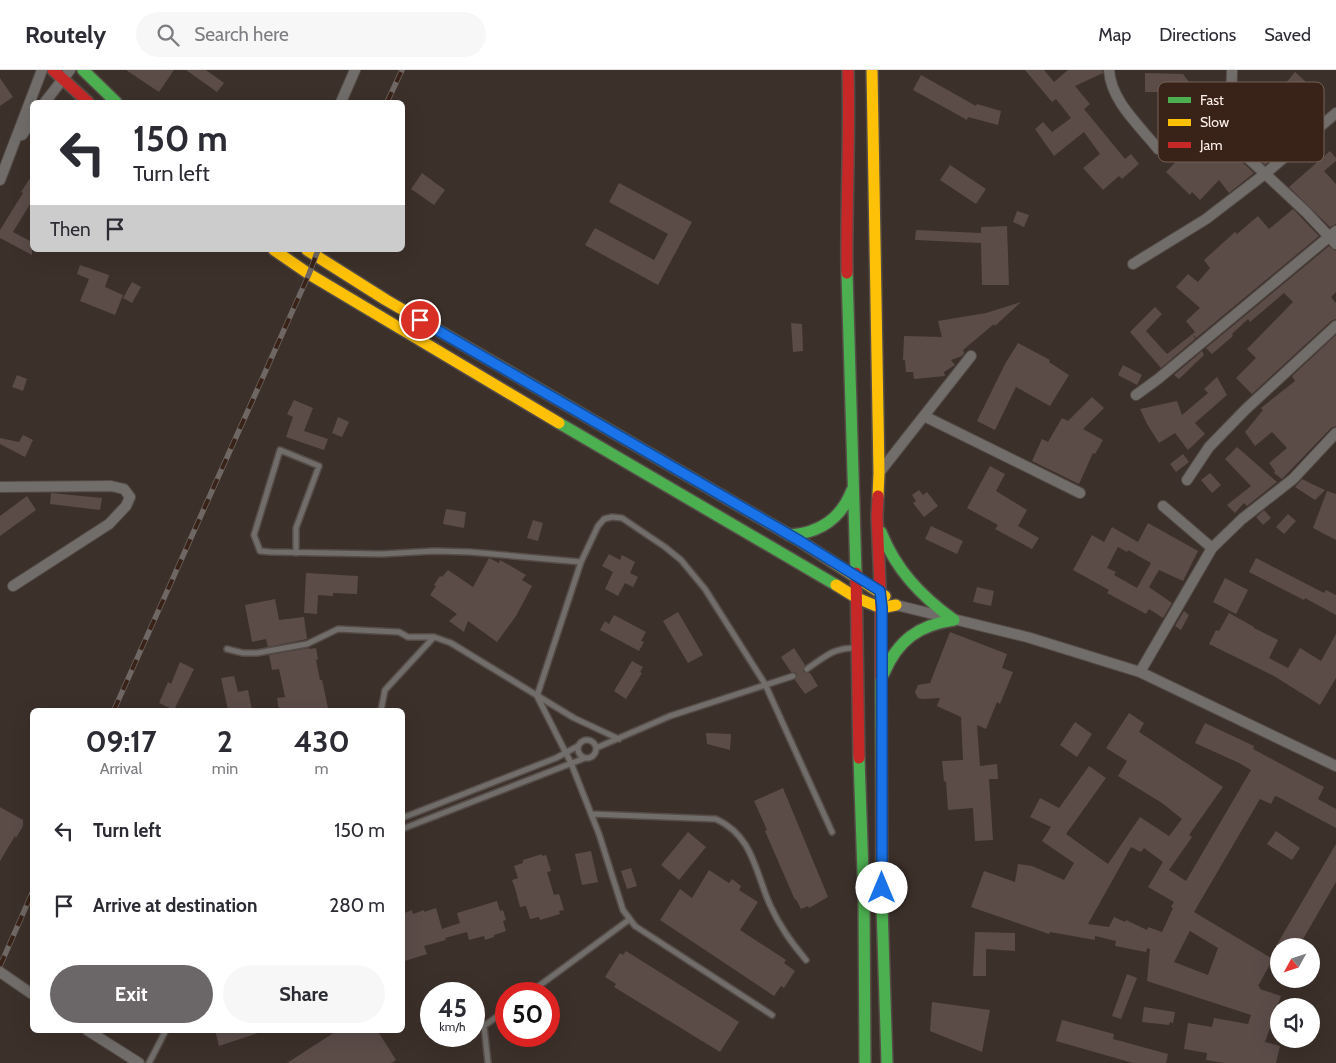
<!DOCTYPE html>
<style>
:root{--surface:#fff;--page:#f7f7f7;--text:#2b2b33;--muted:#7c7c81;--line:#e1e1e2;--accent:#6b6667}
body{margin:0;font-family:Cabin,sans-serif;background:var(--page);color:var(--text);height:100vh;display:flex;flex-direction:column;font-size:19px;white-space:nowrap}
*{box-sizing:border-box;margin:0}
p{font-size:16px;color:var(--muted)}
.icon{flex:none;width:28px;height:28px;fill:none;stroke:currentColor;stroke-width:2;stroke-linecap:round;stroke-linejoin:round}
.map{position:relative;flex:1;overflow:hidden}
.panel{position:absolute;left:30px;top:638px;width:375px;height:325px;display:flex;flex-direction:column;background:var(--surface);border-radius:8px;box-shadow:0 5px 20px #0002}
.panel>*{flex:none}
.hud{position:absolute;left:30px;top:30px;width:375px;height:152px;border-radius:8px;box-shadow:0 5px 20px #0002;background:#fff;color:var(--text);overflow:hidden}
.needle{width:32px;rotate:230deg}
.buttons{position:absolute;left:1270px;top:868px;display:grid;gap:10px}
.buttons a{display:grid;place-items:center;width:50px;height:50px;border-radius:50%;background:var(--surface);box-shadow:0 5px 20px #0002;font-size:25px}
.speed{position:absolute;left:420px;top:912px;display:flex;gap:10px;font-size:25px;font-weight:700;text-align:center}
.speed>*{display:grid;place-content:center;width:65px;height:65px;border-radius:50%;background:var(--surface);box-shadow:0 5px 20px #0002;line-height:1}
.speed small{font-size:12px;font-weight:400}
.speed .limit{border:8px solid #d22;background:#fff;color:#111}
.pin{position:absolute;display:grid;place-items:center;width:42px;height:42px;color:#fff;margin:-21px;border:2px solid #fff;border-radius:50%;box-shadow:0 1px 5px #0007}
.me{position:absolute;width:55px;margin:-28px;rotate:0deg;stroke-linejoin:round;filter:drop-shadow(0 0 4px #0008)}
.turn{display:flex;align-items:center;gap:18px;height:105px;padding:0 20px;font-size:22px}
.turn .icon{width:65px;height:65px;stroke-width:2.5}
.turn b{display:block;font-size:35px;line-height:42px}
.then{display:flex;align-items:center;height:48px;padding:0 20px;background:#0003;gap:10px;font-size:19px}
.eta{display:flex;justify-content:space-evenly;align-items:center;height:85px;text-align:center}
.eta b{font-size:30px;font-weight:700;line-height:35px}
.cta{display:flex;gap:10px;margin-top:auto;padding:10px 20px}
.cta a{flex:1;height:58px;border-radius:30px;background:var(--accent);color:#fff;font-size:20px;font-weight:700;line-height:58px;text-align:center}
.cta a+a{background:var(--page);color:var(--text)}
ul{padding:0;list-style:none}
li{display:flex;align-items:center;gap:15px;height:75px;padding:0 20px}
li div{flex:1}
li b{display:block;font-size:19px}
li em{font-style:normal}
header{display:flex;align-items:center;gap:30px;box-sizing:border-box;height:70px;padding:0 25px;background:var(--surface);border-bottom:1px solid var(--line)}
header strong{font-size:24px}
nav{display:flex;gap:28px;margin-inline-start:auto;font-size:18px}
.search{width:350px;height:45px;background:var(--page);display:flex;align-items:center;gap:12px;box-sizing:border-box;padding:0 18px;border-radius:28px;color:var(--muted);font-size:19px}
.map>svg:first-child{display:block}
.building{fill:#5b4c48;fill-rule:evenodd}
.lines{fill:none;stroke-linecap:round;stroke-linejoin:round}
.lane-casing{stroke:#554c47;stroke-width:8}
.street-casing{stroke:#554c47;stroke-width:12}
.fast-casing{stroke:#554c47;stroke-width:14}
.slow-casing{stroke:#554c47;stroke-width:14}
.jam-casing{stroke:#554c47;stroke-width:14}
.lane{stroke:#716d6a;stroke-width:5}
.street{stroke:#716d6a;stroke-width:10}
.fast{stroke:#4caf50;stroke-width:11}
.slow{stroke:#ffc107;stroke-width:11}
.jam{stroke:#c62828;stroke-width:11}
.rail-casing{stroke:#6f6763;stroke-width:5.5}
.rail{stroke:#392318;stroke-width:4;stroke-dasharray:11;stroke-linecap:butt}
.route-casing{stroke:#114b97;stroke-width:12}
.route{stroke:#1a73e8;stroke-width:9}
.key{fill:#392318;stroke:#746057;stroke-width:1}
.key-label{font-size:14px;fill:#fdf0eb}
</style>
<header>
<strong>Routely</strong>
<div class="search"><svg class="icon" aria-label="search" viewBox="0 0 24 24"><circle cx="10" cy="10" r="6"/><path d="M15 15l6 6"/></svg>Search here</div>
<nav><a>Map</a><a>Directions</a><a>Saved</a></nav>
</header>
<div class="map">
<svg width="1336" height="993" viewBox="0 0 1336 993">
<rect width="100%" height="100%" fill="#3c302a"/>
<!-- building -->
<path class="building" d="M126,0H174L159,22Z
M186,0H206L224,13L217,22Z
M1025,0H1044L1054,12L1068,0H1102L1103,3L1075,16L1090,34L1084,39L1125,89L1131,84L1139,94L1122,109L1119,106L1103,120L1083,98L1100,84L1084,62L1054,86L1035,59L1043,52L1052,62L1071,48L1056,29L1052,32Z
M1295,2L1325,29L1315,40L1285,14Z
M1145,3L1183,4L1197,22H1145Z
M921,5L976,36L977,34L1001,41L998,55L968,47L967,50L913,20Z
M0,8L13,27L0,36Z
M1270,16L1284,25L1260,62L1272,75L1308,43L1315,52L1265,95L1251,82L1241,61L1254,49L1249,46Z
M1166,47L1176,59L1168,66L1158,54Z
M1211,64L1223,78L1230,71L1240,90L1254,103L1229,123L1219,110L1200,130L1192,122L1190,125L1166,102L1185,82L1187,84Z
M1330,81L1336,88V91L1324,101L1336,114V154L1330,157L1289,117Z
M950,95L986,119L976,134L940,110Z
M422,103L445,120L434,135L411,119Z
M32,105V131L13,162L32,172V185L0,168V160L23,123L21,122Z
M619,113L692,152L658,215L585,175L595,158L654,190L668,164L609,132Z
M1293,139L1319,166L1196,268L1193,265L1195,269L1161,298L1130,262L1155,237L1162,244L1146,261L1167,284L1195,262L1186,251L1200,238L1176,217L1188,204L1198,212L1210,198L1204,190L1235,162L1237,164L1258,146L1269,159Z
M1017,141L1029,145L1024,157L1013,152Z
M1007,156L1009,215H982L981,173L915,170L916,160L981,163V157Z
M1329,176L1336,181V222L1331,227L1336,233V249L1331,251L1252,324L1236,308L1256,288L1247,279L1293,232L1284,223L1250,252L1248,249L1232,264L1233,266L1212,284L1206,278Z
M80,195L109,205L105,217L123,225L115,245L80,231L89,209L77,204Z
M132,212L141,217L132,233L123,228Z
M1021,232L995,256L994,254L963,280L964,283L962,286L951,290L955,295L944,302L945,306L914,309L913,302H906L905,290H903L904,266L942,267L938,251L986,243Z
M791,253L802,254L803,281L793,282Z
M1336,265V356L1331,358L1282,409L1274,403L1275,401L1269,393L1287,378L1272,362L1255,376L1245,362L1263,340L1261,338L1295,311L1292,306Z
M1018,273L1050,290L1049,292L1069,305L1050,336L1016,317L995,360L977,351L1005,294Z
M1202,281L1204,285L1179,309L1174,305Z
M1123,295L1142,305L1137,315L1118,305Z
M17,305L27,309L23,321L12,317Z
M1217,307L1227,325L1195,353L1205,364L1188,380L1175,363L1159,373L1147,354L1140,339L1177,331L1182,345L1208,323L1204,319Z
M1092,327L1104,338L1083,359L1103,370L1095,384L1093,383L1079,414L1032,391L1042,369L1048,372L1062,348L1068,351Z
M294,330L313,338L304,361L328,369L324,380L286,367L293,347L287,344Z
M338,347L349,352L342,367L332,363Z
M23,365L33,370L25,387L0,374V368L19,372Z
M1237,377L1277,412L1247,436L1244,433L1235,443L1227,435L1251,416L1225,389Z
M1183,384L1189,392L1176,402L1170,394Z
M990,396L1005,404L996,421L1027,440L1018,456L1039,468L1032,479L995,459L998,455L967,438Z
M1210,403L1221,415L1212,423L1201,410Z
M1302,409L1314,415L1325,420L1315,430L1295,417Z
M919,420L923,425L927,422L938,436L924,447L913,433L916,431L912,425Z
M1327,421L1336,424V470L1313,458Z
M51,423L102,428L100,440L50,434Z
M27,426L36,440L0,466V446Z
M446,439L466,442L464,458L443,454Z
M1264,440L1271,448L1263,455L1256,447Z
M1288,444L1296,451L1284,464L1276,457Z
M533,450L543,453L538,471L527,468Z
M1148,453L1198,481L1183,511L1159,500L1149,517L1172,533L1163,548L1149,539L1146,544L1107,523L1109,520L1073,500L1092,465L1104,472L1112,457L1138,472ZM1118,477L1127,482L1128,480L1151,493L1137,518L1114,505L1116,502L1107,498Z
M931,456L963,471L957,484L925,469Z
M609,484L620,490L622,485L635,492L630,503L638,507L633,517L625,513L618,526L605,519L613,502L602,496Z
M489,488L499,493L500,490L526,505L522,510L532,516L516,546L497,572L468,551L464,562L449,551L457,544L430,525L436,516L434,515L440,506L442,507L448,500L473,517Z
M1256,488L1324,523L1326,520L1336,525V545L1305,528L1304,530L1249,502Z
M306,503L358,506L357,524L333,523V526L318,525L317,544L304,543Z
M1225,508L1248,520L1236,544L1213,532Z
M977,517L994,521L991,536L973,532Z
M275,529L279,550L304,547L307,569L268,577L266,569L252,572L245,535Z
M1184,541L1189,545L1181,560L1175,556Z
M678,542L703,585L688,593L663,551Z
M1229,543L1254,557V558L1278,570L1269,588L1288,598L1300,578L1321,591L1336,564V608L1320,635L1274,606L1209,574L1216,560L1219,561Z
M614,545L646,562L641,571L644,572L639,581L600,560L605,551L609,554Z
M950,562L1007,584L1002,598L1013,602L1000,634L997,632L986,659L977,655L980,696L997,694L998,709H989L993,770L975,771L973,738L948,740L946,711L944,712L942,691L963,690L961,647L937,636L940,628L922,629L918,628L915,622L918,615L930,613Z
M309,578V579L316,578L318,589L316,590L320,610H322L328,638L319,640H279L277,628L285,627L279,599L272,600L269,585Z
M794,578L805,595L803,601L806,603H810L818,616L805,624L795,610L797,604L794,602H791L781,587Z
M632,591L643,597L640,602L642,603L626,629L614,621Z
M180,592L194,599L174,640L159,633L168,612L171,614Z
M234,606L238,622L248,620L252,640H228L221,608Z
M1129,643L1144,653L1139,662L1223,717L1189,765L1192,767L1169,800L1186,811L1251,700L1239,693L1195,673L1205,653L1254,676L1253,679L1324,717L1318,729L1336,739V758L1278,727L1275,726L1271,734L1260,729L1194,842L1273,889L1258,916L1260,917V919L1281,926L1265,972L1280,976L1276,993H1224L1206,990L1207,983L1184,979L1188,953L1212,957L1214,948L1248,954L1251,945L1147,911L1150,879L1147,878L1146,882L1115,876L1116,871L1095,866V870L1050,862L1049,864L971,837L984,801L1015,812L1018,794L1032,796L1064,810L1074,793L1042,771L1051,757L1030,747L1040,728L1059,738L1089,696L1106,708L1066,764L1108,794L1140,747L1169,766L1182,749L1162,733L1118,706L1127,691L1106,678ZM1131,777L1141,782L1144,778L1163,792L1148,817L1174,832L1171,837L1173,838L1162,862L1148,857L1147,860L1126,850L1125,852L1114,847L1109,857L1088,854ZM1190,861L1218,878L1208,905L1174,892Z
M1075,652L1092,664L1077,687L1060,675Z
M706,663L731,664L730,680L707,674Z
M783,718L828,827L809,838L808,836L801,839L796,829L795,830L765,761L767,760L754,731Z
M0,737L23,750V756L16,768L15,766L0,791Z
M1276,761L1300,778L1292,790L1267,774Z
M688,762L706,777L679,810L661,795Z
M1336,774V812L1299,876H1276Z
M591,781L598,812L582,815L575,784Z
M542,784V786L546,785L551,801L547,802L554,825L559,824L564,840L559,841L560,844L540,850L539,847L530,849L526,836L520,837L515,818L512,810L518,808L514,796L523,793V790Z
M631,798L637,816L627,819L621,801Z
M709,800L729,813L732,809L741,816L739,820L758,832L740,860L786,890L784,893L795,901L784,918L781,916L774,926L660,850L680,819L692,828Z
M497,831L500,841L503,840L506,850L503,851L506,861L494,865V867L485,870L484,866L469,870L467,862L445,868L446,870L424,876L427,884L405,891L402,882V844L412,840L413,844L424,840V842L436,838L442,859L460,853L457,843Z
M975,862L1015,863V881L986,879V906H973Z
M626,881L739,952L720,982L614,917L616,914L605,907L620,883L623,885Z
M1127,904L1137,908L1121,949L1112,946Z
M932,932L990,940L982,982L930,961Z
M1144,937L1175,942L1173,953L1170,952L1169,955L1142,952Z
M1062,950L1114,964L1113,969L1168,984L1166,993H1133L1056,971Z
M215,960H261V962L219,976Z
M338,960H377L396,990L391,993H287Z"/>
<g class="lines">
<!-- lane casing -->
<g class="lane-casing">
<path id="lane" d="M296,483V458L319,396L280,380L254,465L260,481L271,482L382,484L434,481L470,482L581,492
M227,579L243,583H257L307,574L338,559L399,562L408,567H434L451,573L574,648L619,669
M807,599C826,586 834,577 858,578
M381,640L385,620L434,567
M578 679a9 9 0 1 1 18 0a9 9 0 1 1-18 0Z
M596,678L670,646L793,606
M591,744L716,749C753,766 755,801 770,835C780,857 791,872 806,890
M402,748L556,688L578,676
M402,759L585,688
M528,924L630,849
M772,945L635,856L623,840L599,764L571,693L537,626L581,492L598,456L604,449L612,447L622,448L665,477L681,490L705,519L765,614L832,762
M149,993L166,960
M488,993L484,956L506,940"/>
</g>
<!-- street casing -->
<g class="street-casing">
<path id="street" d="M1109,0C1111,31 1139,55 1158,79L1167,81L1197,67L1231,35
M1232,0L1231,35L1234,65L1246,86L1306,142L1336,174
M45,32L70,0
M341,32L355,0
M22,65L32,51
M0,110L42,0
M1133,194L1206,149L1266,103L1336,43
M1136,325L1158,309L1336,161
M924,346L1080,423
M879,403L971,286
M1187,410L1209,377L1246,339L1336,256
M0,417L111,416L124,419L130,427L126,436L109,454L13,516
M1163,436L1212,478
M896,535L1027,567L1140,602L1336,696
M1140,602L1212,478L1242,449L1293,409L1336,363
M0,902L32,924
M87,960L139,993"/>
</g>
<!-- fast casing -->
<g class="fast-casing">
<path id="fast" d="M83,0L116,32
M847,203L856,503
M510,302L755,445
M559,353L836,515
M881,462C896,500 921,526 954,550
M789,465C820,463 841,449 852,420
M884,603C898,570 919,555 954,550
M881,609L882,836L887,993
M859,688L864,831L865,993"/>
</g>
<!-- slow casing -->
<g class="slow-casing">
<path id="slow" d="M872,0L879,403L878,426
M274,180L309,204L559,353
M307,180L386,230L510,302
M755,445L800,471L885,526
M836,515L857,528L881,538L896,535"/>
</g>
<!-- jam casing -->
<g class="jam-casing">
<path id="jam" d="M53,0L88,32
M847,203C846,136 850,68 848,0
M878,426L877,447L881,538V609
M856,503L859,688"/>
</g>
<!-- lane -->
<use href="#lane" class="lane"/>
<!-- street -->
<use href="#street" class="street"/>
<!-- fast -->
<use href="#fast" class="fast"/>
<!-- slow -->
<use href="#slow" class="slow"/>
<!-- jam -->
<use href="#jam" class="jam"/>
<!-- rail casing -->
<g class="rail-casing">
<path id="rail" d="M387,32L402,0
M114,640L309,204L318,180
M0,896L32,823"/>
</g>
<!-- rail -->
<use href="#rail" class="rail"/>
</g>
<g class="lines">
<!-- route casing -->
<g class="route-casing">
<path id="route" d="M420,250L800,471L880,521L882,538V818"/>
</g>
<!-- route -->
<use href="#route" class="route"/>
</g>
<!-- legend -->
<rect x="1158" y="12" width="166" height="80" rx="8" class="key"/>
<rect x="1168" y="27" width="23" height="6" fill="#4caf50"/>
<rect x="1168" y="49" width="23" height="7" fill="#ffc107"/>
<rect x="1168" y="72" width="23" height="6" fill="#c62828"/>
<g class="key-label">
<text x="1200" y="35">Fast</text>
<text x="1200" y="57">Slow</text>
<text x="1200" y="80">Jam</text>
</g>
</svg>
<div class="buttons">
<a><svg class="needle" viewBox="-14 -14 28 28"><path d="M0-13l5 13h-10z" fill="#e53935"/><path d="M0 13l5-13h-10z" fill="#7c7c81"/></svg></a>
<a><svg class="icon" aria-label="sound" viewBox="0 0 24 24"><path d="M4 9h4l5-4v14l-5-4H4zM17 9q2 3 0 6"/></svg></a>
</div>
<div class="speed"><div>45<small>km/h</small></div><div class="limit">50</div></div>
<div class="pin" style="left:420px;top:250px;background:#d93025"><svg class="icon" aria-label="arrive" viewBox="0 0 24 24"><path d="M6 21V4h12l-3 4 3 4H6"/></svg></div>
<svg class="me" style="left:882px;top:818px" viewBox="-20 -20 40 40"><circle r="19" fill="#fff"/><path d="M0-13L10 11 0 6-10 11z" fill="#1a73e8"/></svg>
<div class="hud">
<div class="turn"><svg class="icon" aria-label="left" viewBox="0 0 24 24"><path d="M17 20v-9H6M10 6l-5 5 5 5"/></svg><div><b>150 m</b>Turn left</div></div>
<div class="then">Then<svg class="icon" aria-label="arrive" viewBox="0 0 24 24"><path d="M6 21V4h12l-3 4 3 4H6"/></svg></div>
</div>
<section class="panel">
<div class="eta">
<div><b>09:17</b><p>Arrival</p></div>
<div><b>2</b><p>min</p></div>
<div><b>430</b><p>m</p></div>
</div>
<ul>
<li><svg class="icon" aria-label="left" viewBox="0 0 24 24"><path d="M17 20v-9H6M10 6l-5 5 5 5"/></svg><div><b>Turn left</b></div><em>150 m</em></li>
<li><svg class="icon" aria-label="arrive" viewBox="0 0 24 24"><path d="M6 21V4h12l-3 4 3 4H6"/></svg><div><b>Arrive at destination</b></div><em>280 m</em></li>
</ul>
<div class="cta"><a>Exit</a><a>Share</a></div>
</section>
</div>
